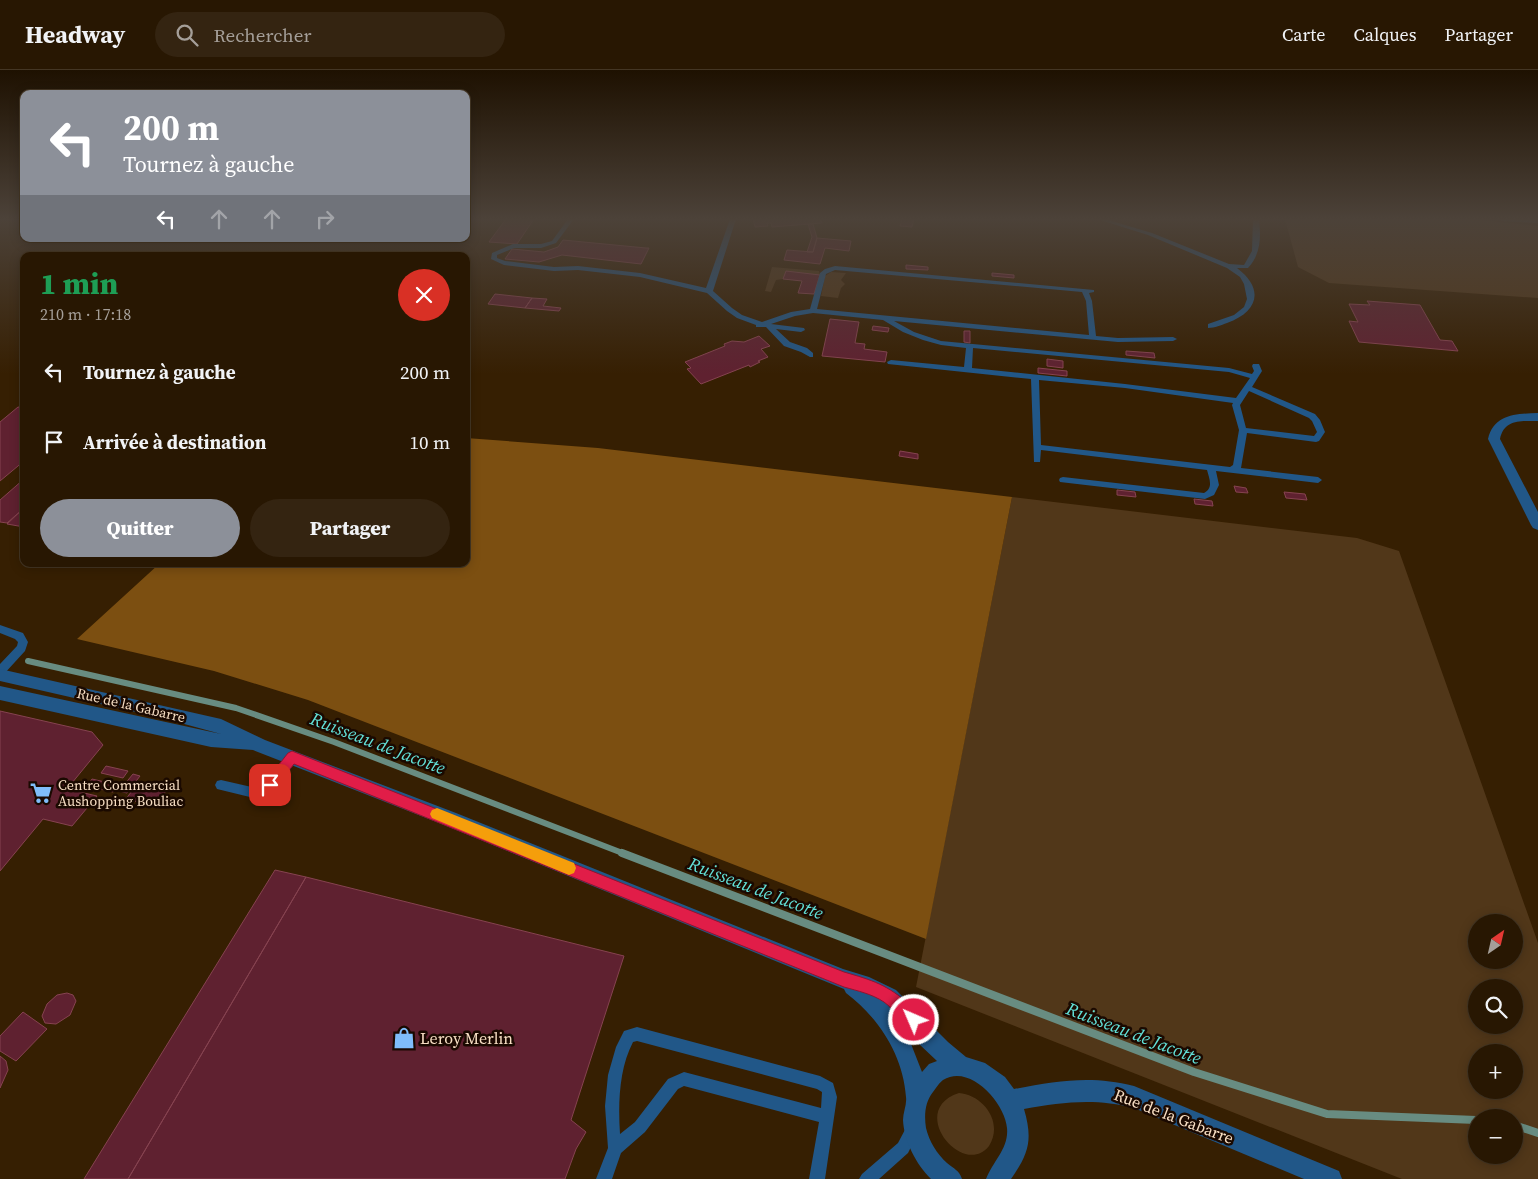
<!DOCTYPE html>
<html lang="fr">
<meta charset="utf-8">
<style>
:root{--surface:#281702;--page:#342411;--text:#f1f3f6;--muted:#a59f99;--line:#443624;--accent:#8c9099}
body{margin:0;font-family:"Source Serif 4",serif;background:var(--page);color:var(--text);height:100vh;display:flex;flex-direction:column;font-size:19px;white-space:nowrap}
*{box-sizing:border-box;margin:0}
p{font-size:16px;color:var(--muted)}
.icon{flex:none;width:28px;height:28px;fill:none;stroke:currentColor;stroke-width:2;stroke-linecap:round;stroke-linejoin:round}
.map{position:relative;flex:1;overflow:hidden}
.sheet{position:absolute;left:20px;top:182px;width:450px;height:315px;display:flex;flex-direction:column;background:var(--surface);border-radius:10px;box-shadow:0 2px 12px #0003,0 0 0 1px var(--line)}
.sheet>*{flex:none}
.top-card{position:absolute;left:20px;top:20px;width:450px;height:152px;border-radius:10px;box-shadow:0 2px 12px #0003,0 0 0 1px var(--line);background:#8c9099;color:#fff;overflow:hidden}
.needle{width:32px;rotate:34deg}
.tools{position:absolute;left:1468px;top:844px;display:grid;gap:10px}
.tools a{display:grid;place-items:center;width:55px;height:55px;border-radius:50%;background:var(--surface);box-shadow:0 2px 12px #0003,0 0 0 1px var(--line);font-size:25px}
.pin{position:absolute;display:grid;place-items:center;width:42px;height:42px;color:#fff;margin:-21px;border-radius:10px;box-shadow:0 2px 8px #0006}
.me{position:absolute;width:55px;margin:-28px;rotate:315deg;stroke-linejoin:round;filter:drop-shadow(0 0 4px #0008)}
.turn{display:flex;align-items:center;gap:18px;height:105px;padding:0 20px;font-size:22px}
.turn .icon{width:65px;height:65px;stroke-width:2.5}
.turn b{display:block;font-size:35px;line-height:42px}
.lanes{display:flex;align-items:center;height:48px;padding:0 20px;background:#0003;justify-content:center;gap:25px;direction:ltr}
.lanes .off{opacity:.35}
.round{display:grid;place-items:center;flex:none;width:52px;height:52px;border-radius:26px;background:var(--page)}
.head{display:flex;align-items:center;justify-content:space-between;height:85px;padding:0 20px}
h1{font-size:30px;font-weight:800;line-height:38px;color:#1e9e55}
.button{display:flex;gap:10px;margin-top:auto;padding:10px 20px}
.button a{flex:1;height:58px;border-radius:30px;background:var(--accent);color:#fff;font-size:20px;font-weight:800;line-height:58px;text-align:center}
.button a+a{background:var(--page);color:var(--text)}
ul{padding:0;list-style:none}
li{display:flex;align-items:center;gap:15px;height:70px;padding:0 20px}
li div{flex:1}
li b{display:block;font-size:19px}
li em{font-style:normal}
header{display:flex;align-items:center;gap:30px;box-sizing:border-box;height:70px;padding:0 25px;background:var(--surface);border-bottom:1px solid var(--line)}
header strong{font-size:24px}
nav{display:flex;gap:28px;margin-inline-start:auto;font-size:18px}
.search{width:350px;height:45px;background:var(--page);display:flex;align-items:center;gap:12px;box-sizing:border-box;padding:0 18px;border-radius:28px;color:var(--muted);font-size:19px}
.map>svg:first-child{display:block}
.green{fill:#513719;fill-rule:evenodd}
.forest{fill:#7c4f11}
.lines{fill:none;stroke-linecap:round;stroke-linejoin:round}
.stream-far1{stroke:#688c81;stroke-width:6}
.stream{stroke:#688c81;stroke-width:8}
.building{fill:#5f2130;stroke:#864350}
.lane{fill:#215788;fill-rule:evenodd}
.street{fill:#215788;fill-rule:evenodd}
.route{fill:#e11d48;stroke:#92132f}
.slow{fill:#f59e0b}
.labels{text-anchor:middle;dominant-baseline:central;stroke-width:5;stroke-linejoin:round;paint-order:stroke}
.street-label{font-size:14px;fill:#f8dfc4;stroke:#1a0900}
.poi-label{font-size:14px;fill:#f8dfc4;stroke:#1a0900;text-anchor:start}
.near-poi-label{font-size:16px;fill:#f8dfc4;stroke:#1a0900;text-anchor:start}
.near-street-label{font-size:16px;fill:#f8dfc4;stroke:#1a0900}
.near-water-label{font-size:18px;font-style:italic;fill:#62e0d7;stroke:#1a0900}
</style>
<header>
<strong>Headway</strong>
<div class="search"><svg class="icon" aria-label="search" viewBox="0 0 24 24"><circle cx="10" cy="10" r="6"/><path d="M15 15l6 6"/></svg>Rechercher</div>
<nav><a>Carte</a><a>Calques</a><a>Partager</a></nav>
</header>
<div class="map">
<svg width="1538" height="1109" viewBox="0 0 1538 1109">
<rect width="100%" height="100%" fill="#361f02"/>
<!-- green -->
<path class="green" d="M1285,149H1471L1538,156V228L1329,213L1298,197Z
M772,197L819,201L820,205L786,202L783,209L776,210L771,222L765,221Z
M831,202L846,203L841,210L845,214L841,218L838,228L821,226L825,206Z
M1012,427L1357,468L1399,481L1538,873V1109H1402L916,917ZM1476,852H1514V890H1476ZM1476,918H1514V955H1476ZM1476,982H1514V1020H1476ZM1476,1048H1514V1085H1476Z
M959,1023C983,1025 1004,1052 989,1076C963,1109 906,1040 959,1023Z"/>
<!-- forest -->
<path class="forest" d="M466,368L598,378L1012,427L926,869L308,630L214,601L77,569L159,494H466Z"/>
<g class="lines">
<!-- stream-far1 -->
<path class="stream-far1" d="M28,591L236,638L334,672L625,784"/>
<!-- stream -->
<path class="stream" d="M622,783L1194,1002L1327,1044L1476,1050
M1514,1055L1538,1063"/>
</g>
<!-- building -->
<path class="building" d="M506,149H534L517,174L489,172Z
M753,149H820L822,153L772,157L771,153H767L768,156L755,157Z
M902,149H914L912,157L900,156Z
M808,154H813L817,168L813,182H807L812,167Z
M817,168L851,171L849,181L825,178L820,194L784,190L787,180L813,182Z
M563,170L646,178H649L641,194L562,185L539,192L505,189L512,179L544,182L558,177Z
M906,195L928,197V200L906,199Z
M786,201L820,205L814,224L798,223L802,211L783,209Z
M992,203L1014,205V208L992,206Z
M495,224L532,228L525,238L488,234Z
M532,228L547,229L543,236L561,238L559,241L525,238Z
M1367,231L1420,235L1440,270L1452,271L1458,281L1359,272L1349,251L1358,252L1349,234L1370,235Z
M830,249L859,252L855,273L865,274L864,279L887,282L885,292L822,286Z
M873,256L889,258L888,262L872,260Z
M964,261H970V273L964,272Z
M759,266L770,276L761,279L768,287L758,291L760,292L750,297L749,295L701,314L687,299L691,298L685,292L725,276L724,274L732,271L744,272Z
M1126,281L1154,283L1155,288L1126,285Z
M1047,289L1063,291V298L1047,296Z
M1038,298L1067,301V306L1038,303Z
M18,337L24,338V391L0,411V352Z
M900,381L918,384V389L899,386Z
M24,409V438L7,453L0,452V430Z
M1234,416L1246,418L1248,423L1236,422Z
M1117,420L1135,422L1136,427L1117,425Z
M1284,422L1305,424L1307,430L1286,428Z
M1194,429L1212,431L1213,436L1195,434Z
M24,438V457L7,454Z
M0,641L92,662L103,675L67,719L97,726L72,756L43,749L0,801Z
M106,696L128,701L123,708L101,703Z
M133,704L140,706L127,723L119,721Z
M92,709L118,715L113,722L87,716Z
M137,714L166,721L155,736L126,729Z
M275,800L306,807L128,1109H84Z
M306,807L624,886L571,1050L586,1062L576,1079L565,1109H128Z
M67,923L73,925L76,931L70,945L56,954L45,953L42,946L47,934L57,925Z
M23,942L47,959L16,991L0,981V966Z
M0,986L6,991L8,1000L0,1018Z"/>
<g class="lines">
<!-- lane -->
<path class="lane" d="M568,149H574L556,173L541,178H514L497,185V188L505,191L554,197L578,196L640,203L706,218L730,149H736L713,221L732,238L742,245L762,252L791,242L810,239L820,203L825,199L835,196L1094,220V222L1089,223L1092,231L1096,266L1118,268L1173,267L1177,269L1173,271L1118,272L894,251L914,262L941,271L1229,298L1252,304L1254,301L1252,296L1253,294H1259L1262,301L1252,317L1315,344L1320,350L1325,362L1319,371L1316,372L1247,363L1241,398L1318,407L1322,410L1318,413L1216,401L1219,415L1214,425L1205,429L1060,412L1059,410L1060,408L1063,407L1204,423C1214,418 1209,408 1207,400L1041,380L1040,392H1034L1031,309L888,294L887,292L891,290L964,297L966,278L941,275L923,270L903,262L883,250L813,243L795,246L771,254L804,258L805,260L801,262L776,259L790,272L807,278L813,283V287H810L801,282L784,276L766,257H756V255L737,248L727,241L707,223L640,207L578,200L554,201L504,195L491,189L492,183L513,174H541L552,171ZM835,200L1082,222L1086,231L1089,265L817,239L826,204ZM973,278L1229,302L1250,308L1236,328L1125,314L972,298ZM1039,310L1125,318L1233,333L1232,335L1239,360L1233,395L1230,397L1041,375ZM1249,321L1309,348L1312,351L1317,362L1314,366L1246,358L1240,335Z
M1097,149H1105L1152,163L1229,194L1244,195L1252,181L1253,149H1259C1261,167 1261,184 1248,198H1237C1265,219 1258,242 1227,253C1221,255 1215,258 1208,258V254L1234,245L1244,237L1247,229L1244,214L1240,207L1227,198L1148,165Z
M1499,149H1538V153L1502,151Z
M0,555L23,563L28,572L25,581L4,604L0,605V594L17,576L18,572L15,569L0,563Z
M292,682L296,683L298,687L296,691L266,729L262,730L217,719L215,715L217,711L221,710L260,719L288,683Z
M637,957L820,1006L833,1013L837,1027L825,1109H809L819,1052L684,1016L678,1019L645,1062L621,1083L612,1109H596L608,1078L605,1036L608,1005L616,977L624,961ZM637,971L817,1019L822,1022L821,1038L684,1002L668,1009L635,1052L620,1064C618,1033 619,999 633,972Z
M913,1052L918,1054L920,1059L908,1083L879,1109H859L862,1104L898,1073L908,1054Z"/>
<!-- street -->
<path class="street" d="M1538,343V351C1521,351 1504,349 1500,369L1538,442V460L1533,458L1531,455L1488,369C1494,344 1516,344 1538,343Z
M0,599L221,649L265,670L456,743L843,899L869,907L896,920L948,972L966,987L985,993L1005,1007L1014,1019C1057,1011 1091,1005 1134,1016L1339,1101L1342,1109H1304L1134,1038C1096,1028 1062,1032 1024,1039C1033,1070 1029,1083 1011,1109H986C993,1091 1009,1078 1007,1058C1005,1033 970,993 943,1010C940,1012 936,1018 933,1022C925,1032 924,1045 926,1058C929,1071 937,1084 947,1093C954,1099 959,1100 962,1109H931C916,1094 904,1071 903,1050C903,1042 907,1035 906,1027C903,985 879,948 846,923L844,919L444,755L253,680L211,677L0,630V616L221,664L166,649L0,611ZM904,956L919,974L937,991L929,994L922,1002Z"/>
</g>
<!-- sky -->
<linearGradient id="sky" x2="0" y2="1"><stop stop-color="#1e1101"/><stop offset="0.49" stop-color="#4c4239"/><stop offset="1" stop-color="#4c4239" stop-opacity="0"/></linearGradient>
<rect width="1538" height="304" fill="url(#sky)"/>
<!-- route -->
<path class="route" d="M292,681L844,902C872,910 888,915 910,935C915,940 919,944 922,950L920,956L914,958C902,953 895,940 884,932C872,924 858,921 844,917L294,694L275,719L270,721L266,719L264,715L266,711L288,683Z"/>
<!-- slow -->
<path class="slow" d="M437,738L574,793L576,798L574,803L569,805L432,748L430,744L432,740Z"/>
<!-- icons -->
<defs>
<g id="supermarket-bare" transform="scale(1.725)"><path d="M-6-5.5h2.5l.6 2H6L4.5 2H-2.5L-4.4-4H-6ZM-1.5 3.2a1.3 1.3 0 1 0 .1 0ZM3 3.2a1.3 1.3 0 1 0 .1 0Z" fill="#7fbdfa" stroke="#1a0900" stroke-width="2.5" paint-order="stroke"/></g>
<g id="shop-bare" transform="scale(1.725)"><path d="M-5-2.5h2.3a2.7 3.5 0 0 1 5.4 0H5L5.5 6h-11ZM-1.5-2.5h3a1.5 2.3 0 0 0-3 0Z" fill="#7fbdfa" stroke="#1a0900" stroke-width="2.5" paint-order="stroke"/></g>
</defs>
<g fill-rule="evenodd">
<use href="#supermarket-bare" x="41" y="723"/>
<use href="#shop-bare" x="404" y="968"/>
</g>
<g class="labels">
<!-- street labels -->
<g class="street-label">
<text transform="translate(131 635) rotate(13)">Rue de la Gabarre</text>
</g>
<!-- poi labels -->
<g class="poi-label">
<text x="58" y="715">Centre Commercial<tspan x="58" dy="16">Aushopping Bouliac</tspan></text>
</g>
<!-- near-poi labels -->
<g class="near-poi-label">
<text x="420" y="968">Leroy Merlin</text>
</g>
<!-- near-street labels -->
<g class="near-street-label">
<text transform="translate(1174 1046) rotate(21)">Rue de la Gabarre</text>
</g>
<!-- near-water labels -->
<g class="near-water-label">
<text transform="translate(378 673) rotate(21)">Ruisseau de Jacotte</text>
<text transform="translate(756 818) rotate(21)">Ruisseau de Jacotte</text>
<text transform="translate(1134 963) rotate(21)">Ruisseau de Jacotte</text>
</g>
</g>
</svg>
<div class="tools">
<a><svg class="needle" viewBox="-14 -14 28 28"><path d="M0-13l5 13h-10z" fill="#e53935"/><path d="M0 13l5-13h-10z" fill="#a59f99"/></svg></a>
<a><svg class="icon" aria-label="search" viewBox="0 0 24 24"><circle cx="10" cy="10" r="6"/><path d="M15 15l6 6"/></svg></a>
<a>+</a>
<a>−</a>
</div>
<div class="pin" style="left:270px;top:715px;background:#d93025"><svg class="icon" aria-label="arrive" viewBox="0 0 24 24"><path d="M6 21V4h12l-3 4 3 4H6"/></svg></div>
<svg class="me" style="left:914px;top:950px" viewBox="-20 -20 40 40"><circle r="17" fill="#e11d48" stroke="#fff" stroke-width="3"/><path d="M0-11L8 9 0 5-8 9z" fill="#fff"/></svg>
<div class="top-card">
<div class="turn"><svg class="icon" aria-label="left" viewBox="0 0 24 24"><path d="M17 20v-9H6M10 6l-5 5 5 5"/></svg><div><b>200 m</b>Tournez à gauche</div></div>
<div class="lanes"><svg class="icon" aria-label="left" viewBox="0 0 24 24"><path d="M17 20v-9H6M10 6l-5 5 5 5"/></svg><svg class="icon off" aria-label="ahead" viewBox="0 0 24 24"><path d="M12 20V5M6 11l6-6 6 6"/></svg><svg class="icon off" aria-label="ahead" viewBox="0 0 24 24"><path d="M12 20V5M6 11l6-6 6 6"/></svg><svg class="icon off" aria-label="right" viewBox="0 0 24 24"><path d="M7 20v-9h11M14 6l5 5-5 5"/></svg></div>
</div>
<section class="sheet">
<div class="head"><div><h1>1 min</h1><p>210 m · 17:18</p></div><a class="round" style="background:#d93025;color:#fff"><svg class="icon" aria-label="close" viewBox="0 0 24 24"><path d="M6 6l12 12M18 6L6 18"/></svg></a></div>
<ul>
<li><svg class="icon" aria-label="left" viewBox="0 0 24 24"><path d="M17 20v-9H6M10 6l-5 5 5 5"/></svg><div><b>Tournez à gauche</b></div><em>200 m</em></li>
<li><svg class="icon" aria-label="arrive" viewBox="0 0 24 24"><path d="M6 21V4h12l-3 4 3 4H6"/></svg><div><b>Arrivée à destination</b></div><em>10 m</em></li>
</ul>
<div class="button"><a>Quitter</a><a>Partager</a></div>
</section>
</div>
